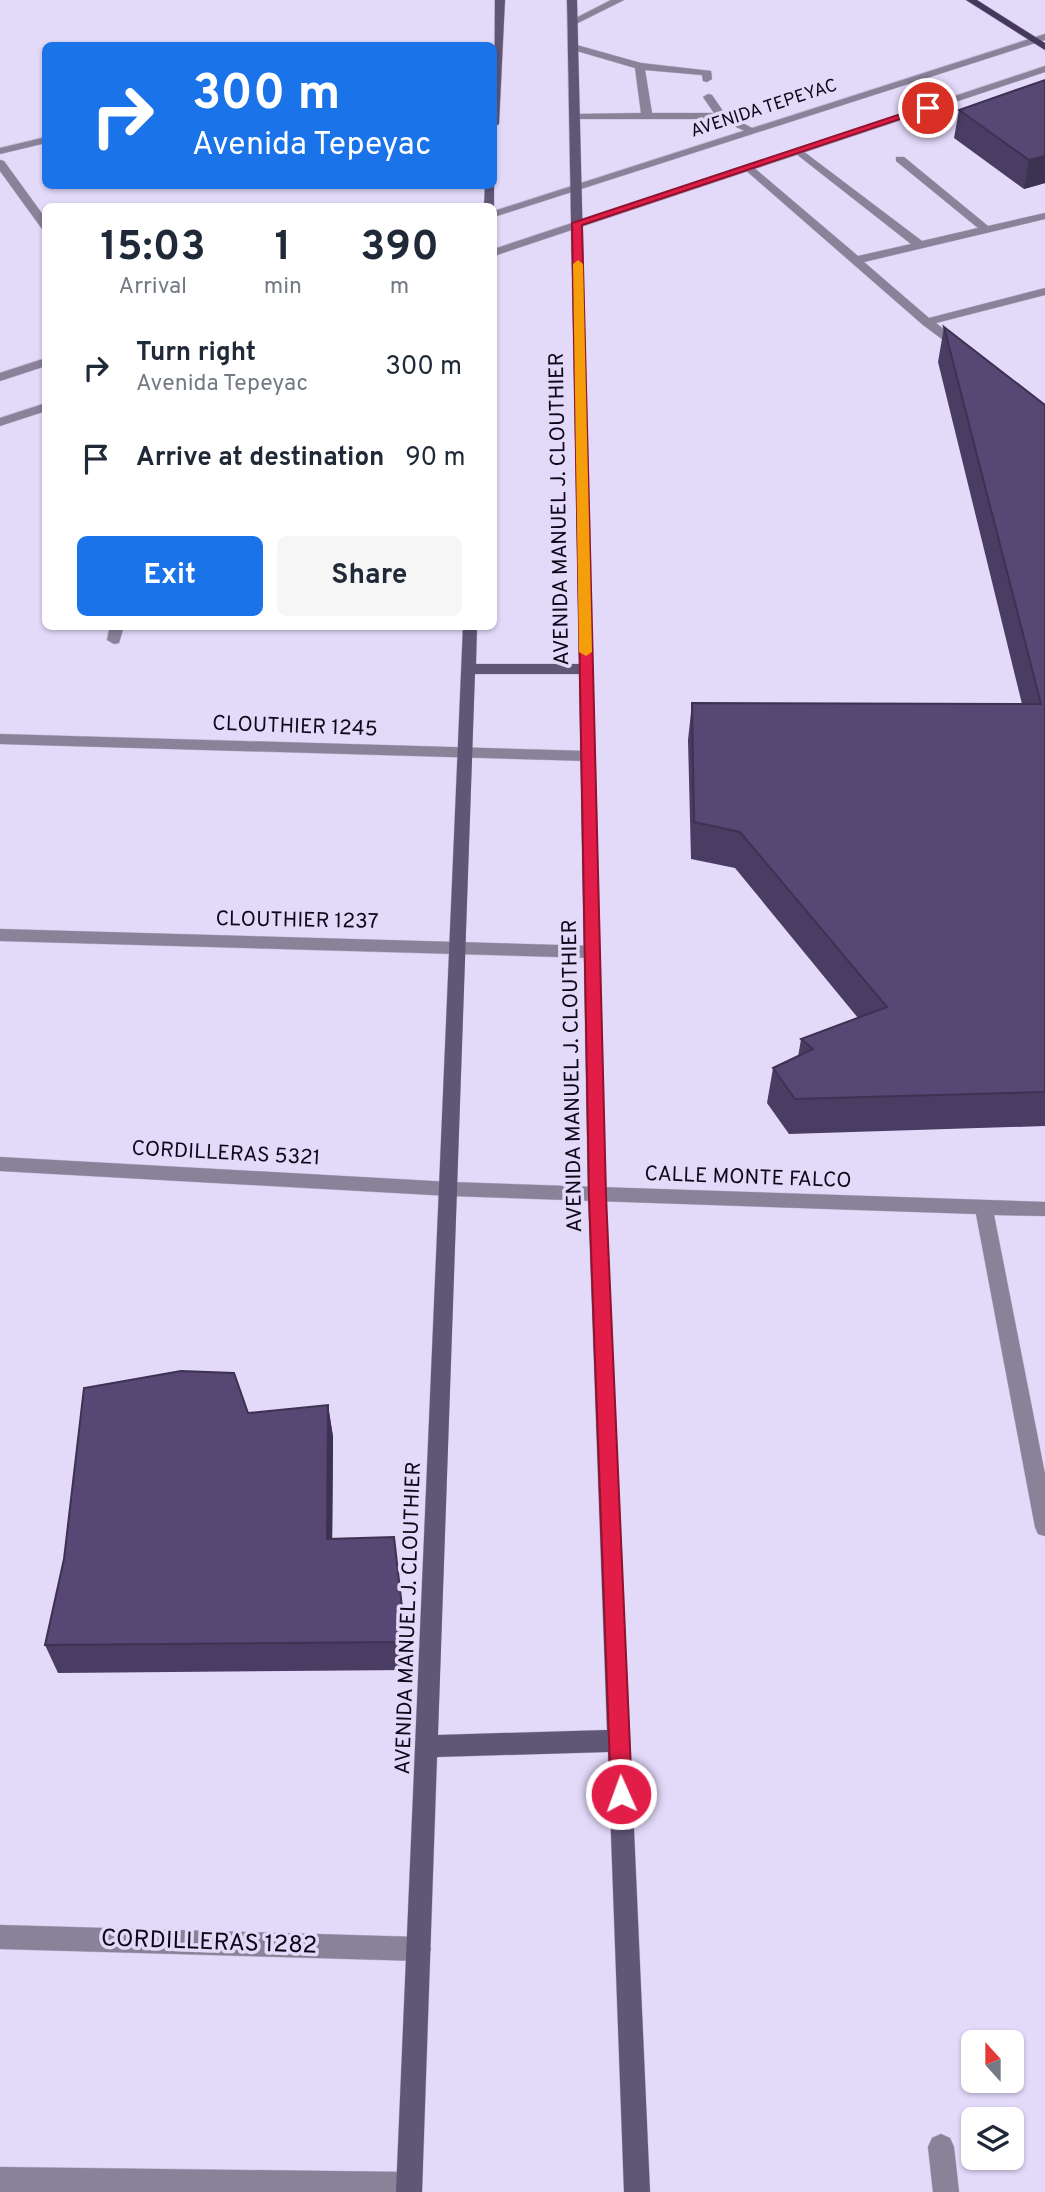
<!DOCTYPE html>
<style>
:root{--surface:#fff;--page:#f6f6f7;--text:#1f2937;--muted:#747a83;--accent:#1a73e8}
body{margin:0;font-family:Overpass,sans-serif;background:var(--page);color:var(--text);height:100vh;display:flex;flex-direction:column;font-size:26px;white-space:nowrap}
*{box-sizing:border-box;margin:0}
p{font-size:23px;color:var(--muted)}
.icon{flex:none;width:38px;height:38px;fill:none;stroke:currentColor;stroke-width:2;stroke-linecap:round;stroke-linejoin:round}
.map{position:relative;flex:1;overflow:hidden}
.drawer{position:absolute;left:42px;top:203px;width:455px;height:427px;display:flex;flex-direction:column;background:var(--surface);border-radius:10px;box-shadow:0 2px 5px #0004}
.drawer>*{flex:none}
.guide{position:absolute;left:42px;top:42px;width:455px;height:147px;border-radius:10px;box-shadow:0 2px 5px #0004;background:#1a73e8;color:#fff;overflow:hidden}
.needle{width:46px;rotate:339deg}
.buttons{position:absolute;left:961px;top:2030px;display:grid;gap:14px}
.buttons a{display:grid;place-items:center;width:63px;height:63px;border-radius:10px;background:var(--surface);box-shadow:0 2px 5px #0004;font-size:35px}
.pin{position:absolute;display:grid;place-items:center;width:60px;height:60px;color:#fff;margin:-30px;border:4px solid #fff;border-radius:50%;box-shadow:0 2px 7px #0007}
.me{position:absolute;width:77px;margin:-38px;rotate:358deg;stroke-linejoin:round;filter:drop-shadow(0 0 5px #0008)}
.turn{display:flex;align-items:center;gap:24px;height:147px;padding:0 35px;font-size:32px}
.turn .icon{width:91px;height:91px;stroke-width:2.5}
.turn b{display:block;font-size:49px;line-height:60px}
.eta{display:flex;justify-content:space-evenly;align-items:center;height:119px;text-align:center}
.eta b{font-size:42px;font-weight:700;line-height:49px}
.primary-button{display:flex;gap:14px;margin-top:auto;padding:14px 35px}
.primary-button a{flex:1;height:80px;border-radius:10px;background:var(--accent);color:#fff;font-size:28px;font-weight:700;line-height:80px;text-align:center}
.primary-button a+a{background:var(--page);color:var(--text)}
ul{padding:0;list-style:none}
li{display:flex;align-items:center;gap:21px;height:91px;padding:0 35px}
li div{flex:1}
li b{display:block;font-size:26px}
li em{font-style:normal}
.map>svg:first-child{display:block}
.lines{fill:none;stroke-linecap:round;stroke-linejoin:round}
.service-casing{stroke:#c1b8d6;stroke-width:1}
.minor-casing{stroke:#c1b8d6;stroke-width:1}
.tertiary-casing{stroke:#c1b8d6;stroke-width:1}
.secondary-casing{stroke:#c1b8d6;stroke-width:1}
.primary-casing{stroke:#c1b8d6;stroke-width:1}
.service{fill:#898298;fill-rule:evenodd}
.minor{fill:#898298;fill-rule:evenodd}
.tertiary{fill:#898298;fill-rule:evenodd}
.secondary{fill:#605676;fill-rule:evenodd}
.primary{fill:#44385c;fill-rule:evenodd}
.wall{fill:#4a3d64}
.shaded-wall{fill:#3c3251}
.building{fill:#564774;stroke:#3c3251;stroke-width:2}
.route{fill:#e11d48;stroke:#92132f;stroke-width:2}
.slow{fill:#f59e0b}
.labels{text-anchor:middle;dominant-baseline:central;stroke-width:7;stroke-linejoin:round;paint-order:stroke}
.far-street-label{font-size:18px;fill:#0f081a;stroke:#e3dafa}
.street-label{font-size:21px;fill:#0f081a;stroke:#e3dafa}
.near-street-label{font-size:24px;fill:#0f081a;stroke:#e3dafa}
</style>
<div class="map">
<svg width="1045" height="2192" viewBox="0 0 1045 2192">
<rect width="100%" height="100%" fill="#e3dafa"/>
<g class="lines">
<!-- service casing -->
<g class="service-casing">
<path id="service" d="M611,0H624L576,24L568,22Z
M573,44L641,63L711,71L712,79L707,82L703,81L702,75L645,70L652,113H714L703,97L708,94L712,95L725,114L758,131L749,133L719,119H572V115L576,114L641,113L635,68L570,49V45Z
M46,137V143L0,154V148Z
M799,148L922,241L978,228L896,161V157H904L988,226L1045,213V219L864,262L929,318L1045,288V295L936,323L968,348L958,351L923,325L743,168L752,166L858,256L911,244L795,153L794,151Z"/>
</g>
<!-- minor casing -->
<g class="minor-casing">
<path id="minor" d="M0,160L4,161L46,219V230L42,229L0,171Z
M110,626H124L119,643L114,644L107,640Z
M0,734L588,751L595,756L588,761L0,744Z
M0,929L593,946L601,952L593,958L0,941Z
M0,1157L450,1182L1045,1202V1216L994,1215L1045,1474V1536L1038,1534L1035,1527L976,1214L450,1196L0,1171Z
M0,1925L419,1937L427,1941L431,1949L427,1957L419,1961L0,1949Z
M941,2134L950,2138L954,2147L959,2192H933L928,2147L932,2138Z
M0,2167L409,2172L418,2176L422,2185L419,2192H0Z"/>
</g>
<!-- tertiary casing -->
<g class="tertiary-casing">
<path id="tertiary" d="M1045,34V40L494,217V211Z
M1045,66V72L494,256V249Z
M46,358V366L0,381V373Z
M46,403V411L0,426V418Z"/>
</g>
<!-- secondary casing -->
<g class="secondary-casing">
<path id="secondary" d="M495,0H505L499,124L494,127Z
M567,0H577L606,1195L650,2192H624L608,1752L437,1757L422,2192H396L463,626H477L476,664H579ZM475,674H579L588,1195L607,1730L438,1735Z
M494,184V206H484L485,186Z"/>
</g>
<!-- primary casing -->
<g class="primary-casing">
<path id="primary" d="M966,0H977L1045,43V50Z"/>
</g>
<!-- service -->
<use href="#service" class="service"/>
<!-- minor -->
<use href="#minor" class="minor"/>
<!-- tertiary -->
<use href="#tertiary" class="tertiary"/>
<!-- secondary -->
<use href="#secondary" class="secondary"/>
<!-- primary -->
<use href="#primary" class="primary"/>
</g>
<!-- wall -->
<path class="wall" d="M1045,80V183L1024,189L954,138L959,110Z
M944,327L1045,405V1126L789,1134L767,1103L773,1068L798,1057L801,1039L858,1018L735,868L691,859L688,740L692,703L1022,704L938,362Z
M328,1405L333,1437L332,1539L394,1537L409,1670L58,1673L45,1645Z"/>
<!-- shaded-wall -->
<path class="shaded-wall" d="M1045,156V183L1024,189L1029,160Z
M328,1405L333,1437L332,1568L327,1539Z"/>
<!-- building -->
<path class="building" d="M1045,80V156L1029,160L959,110Z
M944,327L1045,405V1092L795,1099L773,1068L813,1049L801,1039L887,1007L740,832L694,822L692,703L1041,704Z
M181,1371L234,1373L248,1413L328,1405L327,1539L394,1537L406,1642L45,1645L64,1559L84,1388Z"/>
<!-- route -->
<path class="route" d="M925,106L933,108L582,225L606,1195L632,1794L629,1801L621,1804L614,1801L611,1794L589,1195L572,223Z"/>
<!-- slow -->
<path class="slow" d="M578,260L583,264L592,652L586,656L579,652L573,264Z"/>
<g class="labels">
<!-- far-street labels -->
<g class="far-street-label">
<text transform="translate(764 109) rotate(-18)">AVENIDA TEPEYAC</text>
</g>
<!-- street labels -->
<g class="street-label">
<text transform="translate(560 509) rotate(-91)">AVENIDA MANUEL J. CLOUTHIER</text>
<text transform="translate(295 727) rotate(2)">CLOUTHIER 1245</text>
<text transform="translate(297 921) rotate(1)">CLOUTHIER 1237</text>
<text transform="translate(573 1076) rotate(-91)">AVENIDA MANUEL J. CLOUTHIER</text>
<text transform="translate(226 1154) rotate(3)">CORDILLERAS 5321</text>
<text transform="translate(748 1178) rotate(2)">CALLE MONTE FALCO</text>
<text transform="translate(409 1618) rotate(-88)">AVENIDA MANUEL J. CLOUTHIER</text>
</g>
<!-- near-street labels -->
<g class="near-street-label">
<text transform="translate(209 1943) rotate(2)">CORDILLERAS 1282</text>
</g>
</g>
</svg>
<div class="buttons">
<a><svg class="needle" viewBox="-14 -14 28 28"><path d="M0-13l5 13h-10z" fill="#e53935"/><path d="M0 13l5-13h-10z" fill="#747a83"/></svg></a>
<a><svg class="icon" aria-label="layers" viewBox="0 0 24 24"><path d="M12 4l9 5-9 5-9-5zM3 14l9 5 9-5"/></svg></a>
</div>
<div class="pin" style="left:928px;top:108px;background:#d93025"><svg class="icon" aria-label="arrive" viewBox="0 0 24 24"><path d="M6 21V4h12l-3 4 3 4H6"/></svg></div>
<svg class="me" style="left:621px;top:1794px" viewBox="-20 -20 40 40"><circle r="17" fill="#e11d48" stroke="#fff" stroke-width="3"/><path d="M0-11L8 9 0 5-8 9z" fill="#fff"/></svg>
<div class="guide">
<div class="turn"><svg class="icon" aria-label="right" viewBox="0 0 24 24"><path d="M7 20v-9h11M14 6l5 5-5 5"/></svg><div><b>300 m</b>Avenida Tepeyac</div></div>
</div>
<section class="drawer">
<div class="eta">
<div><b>15:03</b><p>Arrival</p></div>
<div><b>1</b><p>min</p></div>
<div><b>390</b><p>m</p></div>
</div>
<ul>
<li><svg class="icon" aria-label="right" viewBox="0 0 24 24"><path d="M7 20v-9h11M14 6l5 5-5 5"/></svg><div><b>Turn right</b><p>Avenida Tepeyac</p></div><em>300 m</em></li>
<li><svg class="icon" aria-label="arrive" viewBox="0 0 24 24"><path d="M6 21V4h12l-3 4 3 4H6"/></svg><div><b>Arrive at destination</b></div><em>90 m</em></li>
</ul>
<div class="primary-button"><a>Exit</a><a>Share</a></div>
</section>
</div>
